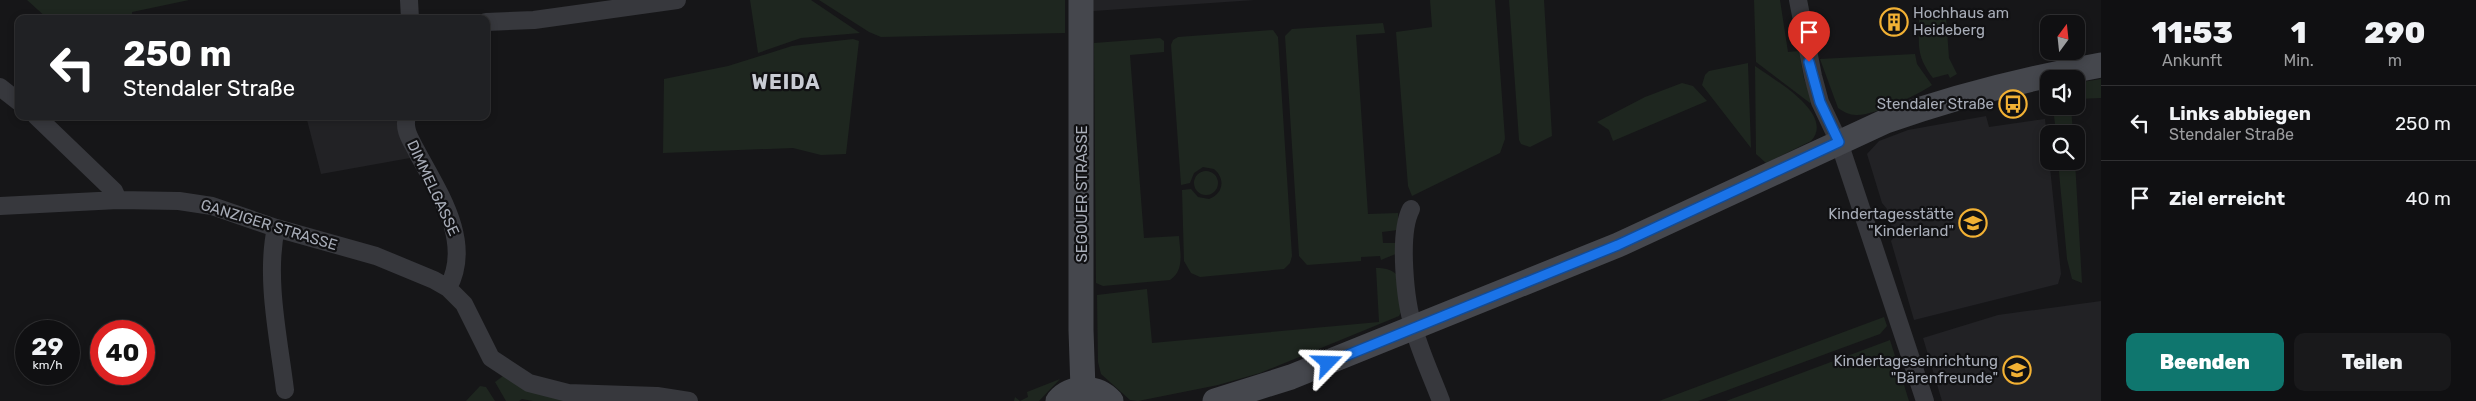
<!DOCTYPE html>
<html lang="de">
<meta charset="utf-8">
<style>
:root{--surface:#101012;--page:#19191b;--text:#f1f3f6;--muted:#9c9d9f;--line:#303032;--accent:#0f766e}
body{margin:0;font-family:Rubik,sans-serif;background:var(--page);color:var(--text);height:100vh;display:flex;flex-direction:column;font-size:19px;white-space:nowrap}
*{box-sizing:border-box;margin:0}
p{font-size:16px;color:var(--muted)}
.icon{flex:none;width:28px;height:28px;fill:none;stroke:currentColor;stroke-width:2;stroke-linecap:round;stroke-linejoin:round}
.map{position:relative;flex:1;overflow:hidden}
.side{display:flex;flex-direction:column;background:var(--surface);width:375px}
.side>*{flex:none}
.hud{position:absolute;left:15px;top:15px;width:475px;height:105px;border-radius:10px;box-shadow:0 2px 8px #0003,0 0 0 1px var(--line);background:#202124;color:#fff;overflow:hidden}
.needle{width:32px;rotate:15deg}
.controls{position:absolute;left:2040px;top:15px;display:grid;gap:10px}
.controls a{display:grid;place-items:center;width:45px;height:45px;border-radius:10px;background:var(--surface);box-shadow:0 2px 8px #0003,0 0 0 1px var(--line);font-size:25px}
.speed{position:absolute;left:15px;top:320px;display:flex;gap:10px;font-size:25px;font-weight:700;text-align:center}
.speed>*{display:grid;place-content:center;width:65px;height:65px;border-radius:50%;background:var(--surface);box-shadow:0 2px 8px #0003,0 0 0 1px var(--line);line-height:1}
.speed small{font-size:12px;font-weight:400}
.speed .limit{border:8px solid #d22;background:#fff;color:#111}
.pin{position:absolute;display:grid;place-items:center;width:42px;height:42px;color:#fff;margin:-51px -21px;border-radius:50% 50% 50% 0;rotate:-45deg;box-shadow:0 0 5px #0007}
.pin .icon{rotate:45deg}
.me{position:absolute;width:55px;margin:-28px;rotate:68deg;stroke-linejoin:round;filter:drop-shadow(0 0 4px #0008)}
.turn{display:flex;align-items:center;gap:18px;height:105px;padding:0 25px;font-size:22px}
.turn .icon{width:65px;height:65px;stroke-width:2.5}
.turn b{display:block;font-size:35px;line-height:42px}
.eta{display:flex;justify-content:space-evenly;align-items:center;height:85px;text-align:center}
.eta b{font-size:30px;font-weight:800;line-height:35px}
.button{display:flex;gap:10px;margin-top:auto;padding:10px 25px}
.button a{flex:1;height:58px;border-radius:10px;background:var(--accent);color:#fff;font-size:20px;font-weight:800;line-height:58px;text-align:center}
.button a+a{background:var(--page);color:var(--text)}
ul{padding:0;list-style:none}
li{display:flex;align-items:center;gap:15px;height:75px;padding:0 25px;border-top:1px solid var(--line)}
li div{flex:1}
li b{display:block;font-size:19px}
li em{font-style:normal}
main{display:flex;flex:1;min-height:0}
.map>svg:first-child{display:block}
.built{fill:#222225}
.green{fill:#1e261f}
.lines{fill:none;stroke-linecap:round;stroke-linejoin:round}
.street{stroke:#37383d;stroke-width:18}
.secondary{stroke:#45474d;stroke-width:25}
.route-casing{stroke:#114b97;stroke-width:12}
.route{stroke:#1a73e8;stroke-width:9}
.labels{text-anchor:middle;dominant-baseline:central;stroke-width:4.5;stroke-linejoin:round;paint-order:stroke}
.poi-label{font-size:15px;fill:#a8adb8;stroke:#111113;text-anchor:end}
.street-label{font-size:15px;fill:#a8adb8;stroke:#111113}
.district-label{font-size:20px;font-weight:bold;letter-spacing:1px;fill:#c9ccd4;stroke:#111113}
</style>
<main>
<div class="map">
<svg width="2101" height="401" viewBox="0 0 2101 401">
<rect width="100%" height="100%" fill="#161618"/>
<!-- built -->
<path class="built" d="M1093,0H1255L1093,11Z
M306,116H400L397,123L414,154L410,158L321,174Z
M1986,116L1989,127L2045,119L2061,274L2058,284L1914,320L1891,241L1894,237L1887,209L1882,203L1867,154L1879,141L1908,130Z
M2101,301V401H1942L1923,338L1998,315Z"/>
<!-- green -->
<path class="green" d="M27,0H189L132,12V19H48Z
M750,0H811L860,33L801,38L758,53Z
M819,0H1065V33L881,37L869,32Z
M1430,0H1495L1505,139L1500,153L1412,196L1408,186L1396,32L1432,27Z
M1509,0H1544L1552,136L1530,147L1521,144L1519,140Z
M1754,0H1780L1788,52L1799,51L1804,79L1813,101L1810,103L1756,62Z
M1946,17L1949,58L1957,74L1950,78L1948,74L1933,78C1916,55 1919,47 1919,19Z
M1383,23L1385,33L1356,35L1368,214L1398,213V230L1382,232L1383,243H1399L1398,253L1381,260L1380,256L1361,257V261L1307,265L1299,256L1285,36L1292,29Z
M1273,30L1278,37L1292,256L1290,263L1284,269L1200,277L1191,273L1184,261L1182,190L1191,189L1198,197L1209,199C1223,194 1226,179 1214,169L1203,167L1194,173L1190,183L1181,185L1171,45L1173,40L1178,37Z
M1160,38L1164,41V52L1130,55L1144,238L1179,236C1180,252 1185,270 1170,280L1103,286L1096,283L1094,43Z
M853,39L859,41L846,154L821,155L793,148L663,153L664,79L728,66L792,46Z
M1915,54L1917,64L1932,85C1918,95 1873,116 1856,115C1849,115 1844,112 1838,108L1820,59Z
M1748,63V64L1751,148L1702,85L1705,75L1709,71Z
M1755,66C1773,79 1836,114 1811,141L1766,163L1756,154Z
M2101,79V98L2076,99V83Z
M1682,83L1693,86L1707,101L1613,141L1609,130L1597,122L1645,97Z
M2053,106H2071L2073,134H2056Z
M2058,161H2075L2082,283L2072,279L2067,259Z
M1194 183a12 12 0 1 1 24 0a12 12 0 1 1-24 0Z
M1376,268C1387,268 1393,270 1400,278L1401,312L1399,316L1260,373L1218,385L1138,401L1130,400L1101,374L1098,362L1097,295L1147,289L1152,343L1379,322Z
M1884,317L1887,326L1880,334L1698,401H1659Z
M1890,340L1909,401H1726Z
M503,376L587,401H533L522,399L519,401H506L495,382Z
M1060,379L1039,401H1014L1015,397L1020,401L1028,397L1027,392Z
M480,386L486,387L495,401H466Z"/>
<g class="lines">
<!-- street -->
<path class="street" d="M409,0L410,19
M1798,0L1813,76L1820,102L1839,142L1925,401
M486,22L534,20L677,0
M0,87L19,102
M36,116L114,191L118,200
M407,116C403,130 411,140 417,152C439,193 473,242 448,288
M0,206L118,200L179,201L212,206L276,228L376,256L434,280L448,288L464,304L491,358L529,383L568,393L657,396L689,401
M1411,209C1398,234 1405,302 1414,329C1421,354 1432,377 1441,401
M276,228C265,278 279,340 285,390"/>
<!-- secondary -->
<path class="secondary" d="M1081,0V330L1083,389
M1058,401C1072,385 1098,386 1111,401
M1215,401L1291,377L1618,245L1886,121C1956,96 2029,78 2101,65"/>
</g>
<g class="lines">
<!-- route casing -->
<g class="route-casing">
<path id="route" d="M1328,363L1618,245L1839,142L1820,102L1809,62"/>
</g>
<!-- route -->
<use href="#route" class="route"/>
</g>
<!-- icons -->
<defs>
<g id="building-ring" transform="scale(1.4375)"><circle r="9.5" fill="#111113" stroke="#f2b134" stroke-width="1.5"/><path d="M-4-6H4V6H1V3H-1V6H-4ZM-2.5-4.3h1.7v1.8h-1.7ZM.8-4.3h1.7v1.8H.8ZM-2.5-1h1.7V.8h-1.7ZM.8-1h1.7V.8H.8Z" fill="#f2b134"/></g>
<g id="bus-ring" transform="scale(1.4375)"><circle r="9.5" fill="#111113" stroke="#f2b134" stroke-width="1.5"/><path d="M-5-6H5V4H4V6H2V4H-2V6H-4V4H-5ZM-3.5-4V0h7V-4ZM-3.5 1.2v1.5H-2V1.2ZM2 1.2v1.5H3.5V1.2Z" fill="#f2b134"/></g>
<g id="school-ring" transform="scale(1.4375)"><circle r="9.5" fill="#111113" stroke="#f2b134" stroke-width="1.5"/><path d="M0-5L7-2L0 1L-7-2ZM-4 1L0 2.5L4 1V4Q0 6-4 4Z" fill="#f2b134"/></g>
</defs>
<g fill-rule="evenodd">
<use href="#building-ring" x="1894" y="22"/>
<use href="#bus-ring" x="2013" y="104"/>
<use href="#school-ring" x="1973" y="223"/>
<use href="#school-ring" x="2017" y="370"/>
</g>
<g class="labels">
<!-- poi labels -->
<g class="poi-label">
<text x="1913" y="13" text-anchor="start">Hochhaus am<tspan x="1913" dy="17">Heideberg</tspan></text>
<text x="1994" y="104">Stendaler Straße</text>
<text x="1954" y="214">Kindertagesstätte<tspan x="1954" dy="17">"Kinderland"</tspan></text>
<text x="1998" y="361">Kindertageseinrichtung<tspan x="1998" dy="17">"Bärenfreunde"</tspan></text>
</g>
<!-- street labels -->
<g class="street-label">
<text transform="translate(433 188) rotate(65)">DIMMELGASSE</text>
<text transform="translate(1082 194) rotate(-90)">SEGOUER STRASSE</text>
<text transform="translate(269 225) rotate(17)">GANZIGER STRASSE</text>
</g>
<!-- district labels -->
<g class="district-label">
<text x="786" y="82">WEIDA</text>
</g>
</g>
</svg>
<div class="controls">
<a><svg class="needle" viewBox="-14 -14 28 28"><path d="M0-13l5 13h-10z" fill="#e53935"/><path d="M0 13l5-13h-10z" fill="#9c9d9f"/></svg></a>
<a><svg class="icon" aria-label="sound" viewBox="0 0 24 24"><path d="M4 9h4l5-4v14l-5-4H4zM17 9q2 3 0 6"/></svg></a>
<a><svg class="icon" aria-label="search" viewBox="0 0 24 24"><circle cx="10" cy="10" r="6"/><path d="M15 15l6 6"/></svg></a>
</div>
<div class="speed"><div>29<small>km/h</small></div><div class="limit">40</div></div>
<div class="pin" style="left:1809px;top:62px;background:#d93025"><svg class="icon" aria-label="arrive" viewBox="0 0 24 24"><path d="M6 21V4h12l-3 4 3 4H6"/></svg></div>
<svg class="me" style="left:1328px;top:363px" viewBox="-20 -20 40 40"><path d="M0-17L14 15 0 8-14 15z" fill="#1a73e8" stroke="#fff" stroke-width="4"/></svg>
<div class="hud">
<div class="turn"><svg class="icon" aria-label="left" viewBox="0 0 24 24"><path d="M17 20v-9H6M10 6l-5 5 5 5"/></svg><div><b>250 m</b>Stendaler Straße</div></div>
</div>
</div>
<section class="side">
<div class="eta">
<div><b>11:53</b><p>Ankunft</p></div>
<div><b>1</b><p>Min.</p></div>
<div><b>290</b><p>m</p></div>
</div>
<ul>
<li><svg class="icon" aria-label="left" viewBox="0 0 24 24"><path d="M17 20v-9H6M10 6l-5 5 5 5"/></svg><div><b>Links abbiegen</b><p>Stendaler Straße</p></div><em>250 m</em></li>
<li><svg class="icon" aria-label="arrive" viewBox="0 0 24 24"><path d="M6 21V4h12l-3 4 3 4H6"/></svg><div><b>Ziel erreicht</b></div><em>40 m</em></li>
</ul>
<div class="button"><a>Beenden</a><a>Teilen</a></div>
</section>
</main>
